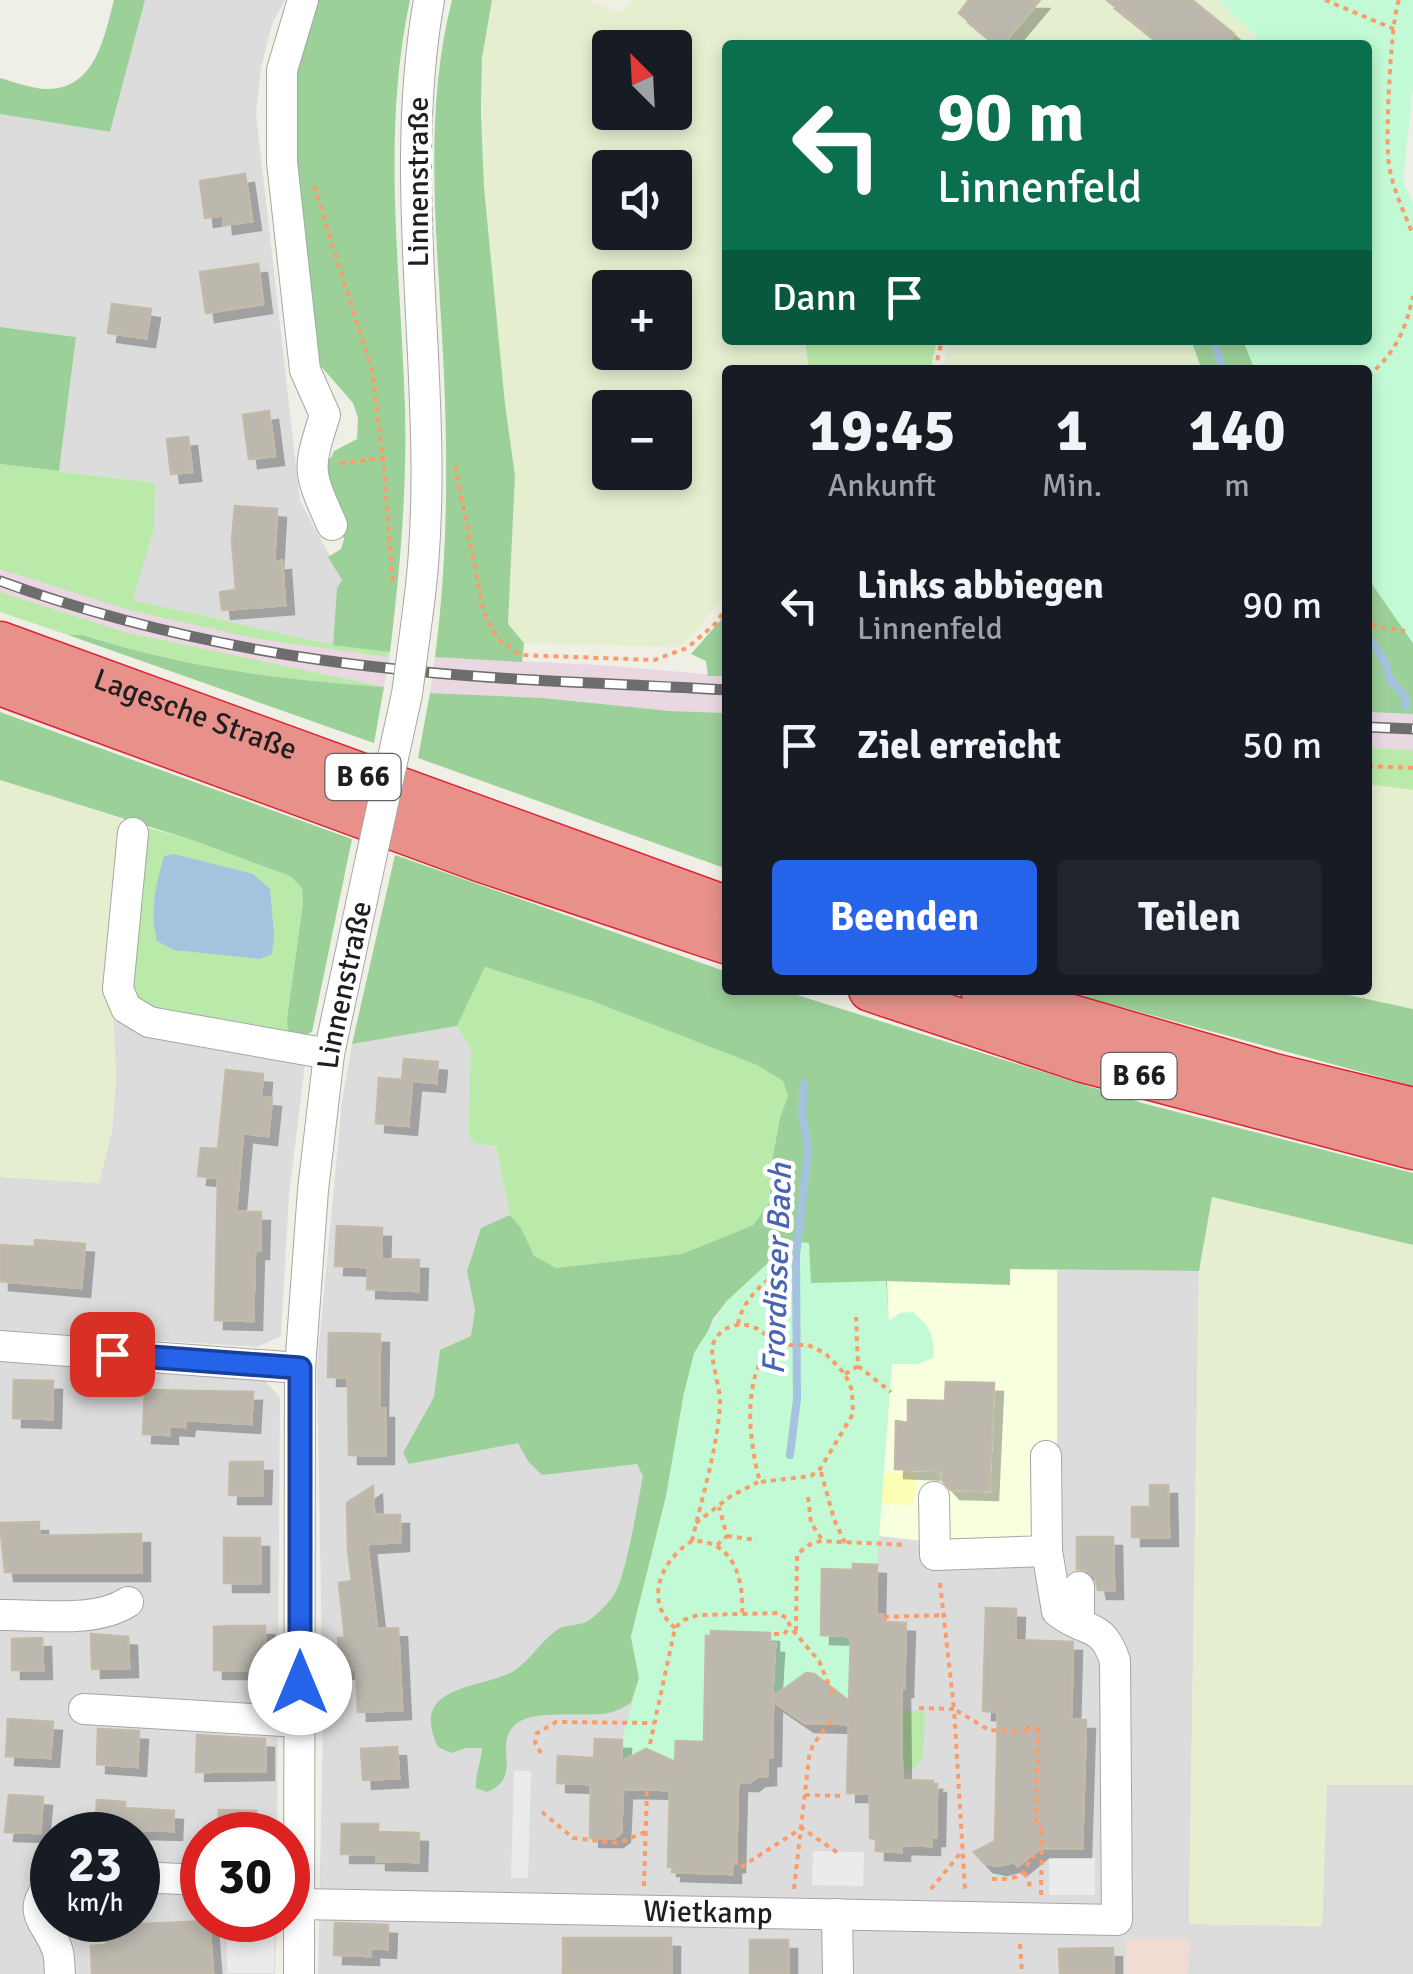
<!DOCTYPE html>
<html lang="de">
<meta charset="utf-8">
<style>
:root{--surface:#171b24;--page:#20242c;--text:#f1f3f6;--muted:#9ea1a6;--accent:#2563eb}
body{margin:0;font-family:Signika,sans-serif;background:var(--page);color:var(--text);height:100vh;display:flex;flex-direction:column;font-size:38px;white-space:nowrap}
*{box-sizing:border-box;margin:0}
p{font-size:32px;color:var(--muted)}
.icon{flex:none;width:55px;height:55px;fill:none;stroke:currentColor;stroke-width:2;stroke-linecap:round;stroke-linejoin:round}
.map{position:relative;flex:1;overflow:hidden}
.drawer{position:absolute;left:722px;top:365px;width:650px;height:630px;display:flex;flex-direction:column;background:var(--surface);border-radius:10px;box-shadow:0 5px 15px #0003}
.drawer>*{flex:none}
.guide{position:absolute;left:722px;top:40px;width:650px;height:305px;border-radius:10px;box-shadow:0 5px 15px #0003;background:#0b6e4f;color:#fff;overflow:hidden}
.needle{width:65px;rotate:336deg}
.fabs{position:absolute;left:592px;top:30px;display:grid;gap:20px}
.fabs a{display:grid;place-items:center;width:100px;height:100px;border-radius:10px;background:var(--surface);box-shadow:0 5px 15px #0003;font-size:50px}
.speed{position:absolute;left:30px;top:1812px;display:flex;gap:20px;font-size:50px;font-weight:700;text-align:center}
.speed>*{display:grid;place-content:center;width:130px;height:130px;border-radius:50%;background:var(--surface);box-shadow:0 5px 15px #0003;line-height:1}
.speed small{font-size:25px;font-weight:400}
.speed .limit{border:15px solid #d22;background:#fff;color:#111}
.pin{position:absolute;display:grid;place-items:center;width:85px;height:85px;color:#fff;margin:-42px;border-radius:20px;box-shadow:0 5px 15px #0006}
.me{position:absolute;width:110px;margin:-55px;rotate:0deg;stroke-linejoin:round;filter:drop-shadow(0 0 8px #0008)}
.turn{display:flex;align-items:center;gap:35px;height:210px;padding:0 50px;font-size:45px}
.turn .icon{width:130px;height:130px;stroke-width:2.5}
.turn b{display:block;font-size:70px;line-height:85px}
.then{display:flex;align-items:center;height:95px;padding:0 50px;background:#0003;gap:20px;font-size:38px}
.eta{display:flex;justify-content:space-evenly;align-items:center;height:170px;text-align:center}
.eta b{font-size:60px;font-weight:700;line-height:70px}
.button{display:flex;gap:20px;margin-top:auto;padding:20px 50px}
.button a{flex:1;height:115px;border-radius:10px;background:var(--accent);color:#fff;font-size:40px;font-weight:700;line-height:115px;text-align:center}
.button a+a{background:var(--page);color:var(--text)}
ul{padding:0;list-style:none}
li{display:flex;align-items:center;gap:30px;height:140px;padding:0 50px}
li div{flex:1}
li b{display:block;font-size:38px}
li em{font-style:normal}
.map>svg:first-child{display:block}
.residential{fill:#dddcdc;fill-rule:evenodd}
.commercial{fill:#f1dcd4}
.industrial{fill:#e9d7e1}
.education{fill:#f7ffde}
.farmland{fill:#e5efd0;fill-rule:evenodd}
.grass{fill:#baeaaa}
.forest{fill:#9cd099}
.sand{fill:#fcffb3}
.park{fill:#c1fad4}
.parking{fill:#ebebeb}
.water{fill:#a5c3de}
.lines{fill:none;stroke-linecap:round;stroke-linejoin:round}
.stream{stroke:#a5c3de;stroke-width:8}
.building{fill:#bcb8ae;stroke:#c2b9a7;stroke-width:2.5;filter:url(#shadow)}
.minor-casing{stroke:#a6a6a6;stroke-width:32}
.highway-casing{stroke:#dd2235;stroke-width:45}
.path{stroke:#fb9c6a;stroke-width:4;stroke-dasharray:5 5;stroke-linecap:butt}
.minor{stroke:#fff;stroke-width:30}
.highway{stroke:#e8918b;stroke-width:42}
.rail-casing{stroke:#6d6d6d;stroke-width:11}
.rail{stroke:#fff;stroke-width:8;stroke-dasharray:22;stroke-linecap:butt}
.minor-bridge-casing{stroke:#a6a6a6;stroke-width:32;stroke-linecap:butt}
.path-bridge{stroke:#fb9c6a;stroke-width:4;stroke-dasharray:5 5;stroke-linecap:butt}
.minor-bridge{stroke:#fff;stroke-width:30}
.route-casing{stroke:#184099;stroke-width:25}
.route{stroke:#2563eb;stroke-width:18}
.labels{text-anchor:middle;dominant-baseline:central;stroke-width:9;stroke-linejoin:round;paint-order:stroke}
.shield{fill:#fff;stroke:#626262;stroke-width:2.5}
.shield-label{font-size:28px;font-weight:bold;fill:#1f1f1f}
.street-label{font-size:30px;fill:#1f1f1f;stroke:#fff}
.water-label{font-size:32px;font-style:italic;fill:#4964b0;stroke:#fff}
</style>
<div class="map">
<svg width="1413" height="1974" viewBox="0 0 1413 1974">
<defs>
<filter id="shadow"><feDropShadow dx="9" dy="9" stdDeviation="0" flood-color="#0004"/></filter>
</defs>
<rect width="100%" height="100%" fill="#f0efe5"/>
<!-- residential -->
<path class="residential" d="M145,0H285L272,24L261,68L256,113L300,501L343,580L337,588L333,645L132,600L154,528L155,483L59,471L76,337L0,327V114L110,132Z
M112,1000L305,1064L289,1196L281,1336L257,1347L0,1330V1177L99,1183L112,1130L116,1076Z
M457,1026L471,1048L468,1132L475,1143L496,1146L510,1215L682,1254L637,1534L880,1503L1009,1269L1199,1271L1189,1924L1322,1926L1326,1785H1413V1974H1188V1939L1126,1940L1125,1974H318L323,1717L317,1366L342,1102L352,1044Z
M0,1360L263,1379L280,1397L277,1835H202V1920H276L275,1974H0ZM52,1835H138V1920H52Z"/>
<!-- commercial -->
<path class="commercial" d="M1125,1939H1189L1188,1974H1125Z"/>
<!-- industrial -->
<path class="industrial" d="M0,561L196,616L333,645L390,652L384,687L319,682L0,606Z
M435,657L600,665L727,676V713L670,711L543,698L430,693Z
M1368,712L1413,714V750L1368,748Z"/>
<!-- education -->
<path class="education" d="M1009,1269L1057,1270V1546L923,1541L870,1535L886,1281L1010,1284Z"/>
<!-- farmland -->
<path class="farmland" d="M492,0H588L619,13L633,0H1218L1266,45H728V340H805L809,370H728L727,592L692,636L679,647L524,643L508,625L515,476L505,404L484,187L482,58ZM610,48H675V112H610ZM610,168H675V232H610ZM610,288H675V352H610ZM610,408H675V472H610Z
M950,340H1191L1202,370H942Z
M0,780L127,821L112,1000L116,1076L112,1130L99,1183L0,1177Z
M1368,784L1413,790V1009L1325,990H1368Z
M1211,1197L1413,1245V1785H1327L1322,1926L1189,1924L1199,1271Z"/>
<!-- grass -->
<path class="grass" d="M805,340H937L930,370H809Z
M0,464L155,483L154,528L133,600L315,641L390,652L388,657L253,638L129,610L0,569Z
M0,592L124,632L384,687C282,680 181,667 83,635H68L0,612Z
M1368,748L1413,750V790L1368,784Z
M142,826L189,839L290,876L302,888L303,903L287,1018L288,1037L146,1013L127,993Z
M485,967L592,1001L758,1065L783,1081L788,1096L780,1117L770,1172V1202L753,1225L682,1254L556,1268L534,1257L521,1228L510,1215L496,1146L474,1143L468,1132L471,1048L457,1026Z
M900,1711H923L925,1716L923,1756L915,1768L903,1770Z"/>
<!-- forest -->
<path class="forest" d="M114,0H145L110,132L0,114V78C15,82 32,89 47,89C96,89 104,37 114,0Z
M317,0H410C381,135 401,272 405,409C407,491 400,571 390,652L333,645L337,588L342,580L328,557L341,549L344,539L321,459L331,458L334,451L357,439L358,418L353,403L318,363L291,115L301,41Z
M452,0H492L482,58L481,111L484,187L505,404L515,476L508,624L524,643L522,662L435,657C449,550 448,443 442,336C436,224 424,110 452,0Z
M0,327L76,337L59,471L0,464Z
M1191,340H1243L1255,370H1202Z
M1368,578L1413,643V714L1368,712Z
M727,613V676H708L706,661L691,654Z
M68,635H83C181,667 282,680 384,687L374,743Z
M430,693L543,698L670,711L727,713V869L418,758Z
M0,712L352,839L312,1032L296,1039L288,1037L287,1018L303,903L302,888L290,876L189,839L0,780Z
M395,855L727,972L728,990H781L1142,1103L1413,1173V1245L1212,1197L1199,1271L1010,1269V1285L887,1281L888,1311L817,1296L790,1243L727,1301L713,1319L684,1393L666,1497L631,1636L639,1678L631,1703C624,1707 617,1711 609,1713C584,1718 532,1708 515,1725C492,1746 525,1776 487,1792L476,1788C475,1774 481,1763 482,1748H466L451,1753L438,1747C409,1685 476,1690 512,1672C527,1664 541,1641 557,1630C566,1624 577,1626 586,1622C594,1618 609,1603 614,1595C626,1577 638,1501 643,1476L637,1464L542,1475L528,1461L518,1443L409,1464L403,1453L434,1397L440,1350L471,1336L475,1310L467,1271L481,1228L510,1215L521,1228L534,1256L556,1268L682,1254L753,1225L770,1202V1172L780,1117L788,1096L783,1081L757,1065L592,1001L485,967L457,1026L352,1044Z
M1059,990H1325L1413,1009V1086Z"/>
<!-- sand -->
<path class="sand" d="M884,1473L913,1474L916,1484L913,1505L880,1503Z"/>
<!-- park -->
<path class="park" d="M1218,0H1413V86L1403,180L1413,204V643L1368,578V370H1255L1243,340H1368V45H1266Z
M792,1241L809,1243L811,1283L886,1281L889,1321L900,1313L913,1312C930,1326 935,1337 933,1358L918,1364H892L877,1565L854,1564L853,1572L822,1569L821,1634H851L850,1687L853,1701L845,1703L822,1686L814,1674L806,1673L797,1701H769V1688L773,1687L774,1670L770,1661H774L775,1645L770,1644V1633L711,1631L708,1747L701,1741H676L675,1759L658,1758L656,1752L646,1749L638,1758H622V1740L639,1678L631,1637L666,1497L684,1393L694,1353L727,1301Z"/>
<!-- parking -->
<path class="parking" d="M514,1771H531L528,1878H511Z
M813,1851L864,1852L863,1886L812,1885Z
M1049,1858H1095V1895H1049Z
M227,1920H274V1973H227Z"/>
<!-- water -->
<path class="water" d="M174,854L253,874L270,889L274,935L272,954L260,959L174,950L157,941C149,911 156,885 164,856Z"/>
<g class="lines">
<!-- stream -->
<path class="stream" d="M1214,340L1223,370
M1368,636L1385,662L1390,680L1405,696L1406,707
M790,1455L797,1399L796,1256L808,1150L802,1113L804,1084"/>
</g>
<!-- building -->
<path class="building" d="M969,0H1040L1002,45H997L959,13Z
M1107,0H1192L1234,34L1225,45H1163Z
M245,174L252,221L224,225L223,215L205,218L200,181Z
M258,264L263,304L206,313L200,272Z
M112,304L151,309L146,338L108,333Z
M269,411L275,456L249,459L243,415Z
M188,437L192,472L171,474L167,439Z
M235,506L277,509L274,562L282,561L285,605L222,610L220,592L236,590L232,540Z
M404,1059L438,1062L436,1083L412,1081L408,1126L376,1123L379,1078L402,1080Z
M226,1070L263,1074L261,1097L272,1098L268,1136L243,1133L236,1212H261L260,1250H255L253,1321L215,1320L218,1178L198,1176L201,1148L218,1149Z
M337,1226L382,1228L381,1259L419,1260L418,1291L367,1289L368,1267L335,1266Z
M35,1240L85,1244L81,1288L0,1281V1245L35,1247Z
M329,1333L380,1334L379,1409H385V1455H349L348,1377H328Z
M14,1380L53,1381L52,1419L13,1418Z
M946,1382L994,1383L989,1491L951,1490L942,1480V1471L895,1469L896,1421L908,1423V1400L945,1401Z
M145,1390L253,1392L251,1424L186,1420L185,1427L169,1426V1435L143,1434Z
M230,1462H263L262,1495H229Z
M1150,1485H1168L1169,1537H1132V1507H1150Z
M373,1486L374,1515H400V1542L367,1544L377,1629L398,1628L402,1710L358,1712L356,1669L340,1670L338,1638H345L339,1583L352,1581L348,1550L347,1503Z
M39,1522V1536L141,1534V1572H5L0,1523Z
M1077,1537H1113L1114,1590H1098L1095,1577L1087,1570L1077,1569Z
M224,1538H260V1583H224Z
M853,1564L877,1565L876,1614L883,1615L884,1622L906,1623L904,1688H901L902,1780L933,1781L932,1784H937L936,1837H931V1846L901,1845V1852L876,1851V1839L870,1838V1793H847L849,1724L805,1723L773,1701L772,1757H767V1776L756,1777L750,1782H738L736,1863H732V1874L672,1872L673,1867H668L670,1790L623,1789L621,1833L614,1838H590L591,1784L557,1783L558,1756L594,1758L595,1739L622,1740L621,1762L646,1749L675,1762L676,1741L704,1742L706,1636H711V1631L770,1633V1644H775L772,1698L806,1673L814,1674L849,1701L851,1636L821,1635L822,1569L853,1570Z
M986,1608L1016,1609L1015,1640L1073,1642L1071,1720H1086L1082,1848H1040L1018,1866L1014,1862L998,1866L984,1863L974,1852L995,1841L998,1712L983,1711Z
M230,1626H265V1670H214V1627Z
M91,1634L128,1637L129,1668L92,1669Z
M42,1638L43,1670H12V1639Z
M8,1719L53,1722L50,1758L6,1756Z
M98,1729L139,1731L137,1767L97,1764Z
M197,1735L265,1739V1771L196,1772Z
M397,1747L399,1778L363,1780L361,1749Z
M9,1795L43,1797L40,1833L5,1832Z
M97,1800L125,1802V1808L174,1811L173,1831L139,1830L138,1835H95Z
M219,1810L256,1811V1835H218Z
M342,1824H378V1832L419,1833L418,1862L377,1861V1854H341Z
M105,1920H140V1924L209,1921L213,1974H92L91,1946L106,1945Z
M335,1923L388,1925L387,1949L370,1948V1956L334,1955Z
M563,1938H671V1974H563Z
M750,1940H788V1974H750Z
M1113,1948V1974H1060L1059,1949Z"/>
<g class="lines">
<!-- minor casing -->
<g class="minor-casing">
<g id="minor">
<path d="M303,0L282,70V162L305,370L325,415C307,471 308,471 332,525"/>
<path d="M418,611C446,408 393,203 429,0"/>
<path d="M133,833L118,989L126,1008L149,1022L329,1054"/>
<path d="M0,1346L300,1368"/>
<path d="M934,1497L935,1555L1047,1551L1046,1456"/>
<path d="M1079,1587V1624"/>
<path d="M0,1615C40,1614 94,1624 128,1602"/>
<path d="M84,1709L300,1722"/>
<path d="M138,1877L202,1880"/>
<path d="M52,1883C24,1912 47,1921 57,1949C60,1956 59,1966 60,1974"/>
<path id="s1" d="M300,1904L1117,1920L1115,1661C1102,1620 1084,1634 1057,1611L1047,1551"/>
<path d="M837,1914L838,1974"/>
<path id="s2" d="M299,1974L300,1368L313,1190L329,1054L371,858"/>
</g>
</g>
<!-- highway casing -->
<g class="highway-casing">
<g id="highway">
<path id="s3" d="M0,643L728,908"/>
<path d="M0,684L479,860L728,943"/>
<path d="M870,990L1083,1061L1413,1148"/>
<path d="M982,990L1274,1075L1413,1109"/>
</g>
</g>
<!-- path -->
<path class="path" d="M1325,0L1394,29
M1399,0C1391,17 1386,130 1388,154C1389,182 1403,209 1413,235
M314,186L372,371L383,458L393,586
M935,370L942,340
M1368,376C1395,354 1406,329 1413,296
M340,463L383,458
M455,466L484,613L497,638L520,655L654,660L687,648L715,624L728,606
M1368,614L1375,626L1405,631
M1368,766L1413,768
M738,1324C743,1298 765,1281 786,1266
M858,1366L891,1392
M845,1374L858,1366L856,1317
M821,1472L834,1519L845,1543
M808,1497L811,1523L823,1541
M696,1523L731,1496L758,1482
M727,1536L757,1540
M692,1541C702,1497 717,1450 720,1405C721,1388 709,1358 713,1344C724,1316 762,1320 772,1345C741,1379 749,1441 760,1482L811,1476L820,1469L853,1414L852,1390L845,1374L825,1353L808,1345H772
M717,1545L727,1536L719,1507
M940,1583L954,1709L989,1730L1026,1732
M884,1617L946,1615
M675,1628C643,1601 661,1560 692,1541C734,1540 744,1579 742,1615
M796,1631L797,1555C805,1547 811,1542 823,1541L906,1545
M774,1634H784L790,1627
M919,1708L954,1709L965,1889
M1026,1728H1038
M650,1744L675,1628L684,1620L698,1615L778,1613L788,1619L790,1627L819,1661L834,1697
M541,1753L535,1743L537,1733L556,1722L653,1723
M805,1795L845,1796
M542,1812L573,1838L618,1843L645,1832
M741,1867L802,1828L838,1853
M1024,1873L1029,1880L1030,1891
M992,1879C1010,1879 1025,1880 1029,1860L1040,1852
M644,1886L647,1789
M794,1889L809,1757L813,1745L834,1716
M931,1889L963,1850
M1041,1895L1042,1826
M1020,1944L1022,1974"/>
<!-- minor -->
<use href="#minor" class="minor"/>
<!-- highway -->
<use href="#highway" class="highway"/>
<!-- rail casing -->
<g class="rail-casing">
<path id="rail" d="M0,581C123,626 256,654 386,668C499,681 614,683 728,690
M1368,727L1413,729"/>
</g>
<!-- rail -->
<use href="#rail" class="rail"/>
<!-- minor-bridge casing -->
<g class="minor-bridge-casing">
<path id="minor-bridge" d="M371,858L407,694L418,611"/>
</g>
<!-- path-bridge -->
<path class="path-bridge" d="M1038,1728L1036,1825L1042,1826"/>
<!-- minor-bridge -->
<use href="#minor-bridge" class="minor-bridge"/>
</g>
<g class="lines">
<!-- route casing -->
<g class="route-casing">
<path id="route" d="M112,1354L300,1368V1683"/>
</g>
<!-- route -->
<use href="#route" class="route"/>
</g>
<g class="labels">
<!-- shield labels -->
<g class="shield">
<rect x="325.5" y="754" width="75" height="46" rx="8"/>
<rect x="1101.5" y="1053" width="75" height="46" rx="8"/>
</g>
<g class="shield-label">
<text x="363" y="777">B 66</text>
<text x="1139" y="1076">B 66</text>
</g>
<!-- street labels -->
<g class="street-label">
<text transform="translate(418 182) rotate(-90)">Linnenstraße</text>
<text stroke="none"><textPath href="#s3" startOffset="208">Lagesche Straße</textPath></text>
<text stroke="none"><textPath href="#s2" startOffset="992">Linnenstraße</textPath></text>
<text stroke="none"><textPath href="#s1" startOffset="408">Wietkamp</textPath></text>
</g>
<!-- water labels -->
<g class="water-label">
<text transform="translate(777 1269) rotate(-88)">Frordisser Bach</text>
</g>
</g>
</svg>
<div class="fabs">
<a><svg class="needle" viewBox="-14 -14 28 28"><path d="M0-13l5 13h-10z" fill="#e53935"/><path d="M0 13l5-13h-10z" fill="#9ea1a6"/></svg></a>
<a><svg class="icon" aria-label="sound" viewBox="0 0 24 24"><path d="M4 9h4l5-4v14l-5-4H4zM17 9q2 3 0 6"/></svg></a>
<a>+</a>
<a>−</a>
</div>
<div class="speed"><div>23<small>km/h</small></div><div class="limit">30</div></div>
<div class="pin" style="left:112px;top:1354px;background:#d93025"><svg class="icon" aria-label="arrive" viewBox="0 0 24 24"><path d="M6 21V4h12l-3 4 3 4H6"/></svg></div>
<svg class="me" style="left:300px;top:1683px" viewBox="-20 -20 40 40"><circle r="19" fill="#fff"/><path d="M0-13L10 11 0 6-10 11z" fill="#2563eb"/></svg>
<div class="guide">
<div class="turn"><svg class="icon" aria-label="left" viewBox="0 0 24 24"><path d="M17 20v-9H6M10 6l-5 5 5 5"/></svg><div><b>90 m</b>Linnenfeld</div></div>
<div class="then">Dann<svg class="icon" aria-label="arrive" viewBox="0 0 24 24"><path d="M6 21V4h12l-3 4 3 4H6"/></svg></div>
</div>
<section class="drawer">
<div class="eta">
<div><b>19:45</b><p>Ankunft</p></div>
<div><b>1</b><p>Min.</p></div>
<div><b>140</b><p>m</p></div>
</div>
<ul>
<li><svg class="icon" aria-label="left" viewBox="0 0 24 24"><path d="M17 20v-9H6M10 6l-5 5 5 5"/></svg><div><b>Links abbiegen</b><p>Linnenfeld</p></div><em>90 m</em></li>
<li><svg class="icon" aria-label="arrive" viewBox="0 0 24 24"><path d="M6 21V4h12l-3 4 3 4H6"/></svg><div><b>Ziel erreicht</b></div><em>50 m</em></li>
</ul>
<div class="button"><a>Beenden</a><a>Teilen</a></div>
</section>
</div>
